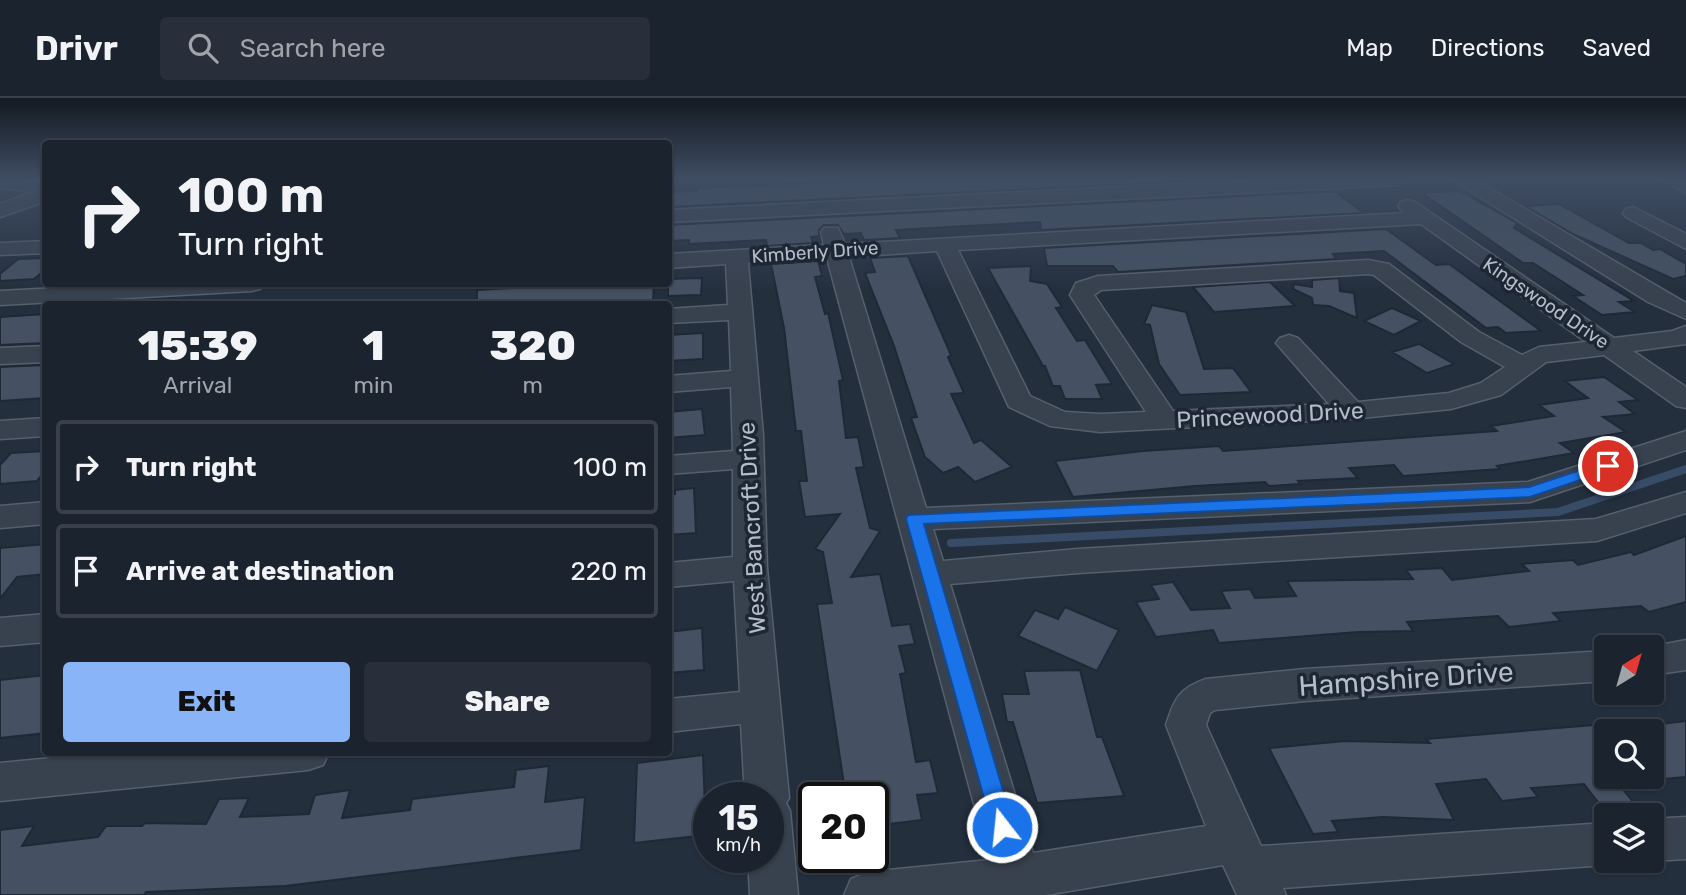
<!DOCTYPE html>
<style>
:root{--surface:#1b232e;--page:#282f3a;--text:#f1f3f6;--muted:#a0a4aa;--line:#39404a;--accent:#8ab4f8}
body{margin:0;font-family:Rubik,sans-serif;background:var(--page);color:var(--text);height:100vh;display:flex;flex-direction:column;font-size:26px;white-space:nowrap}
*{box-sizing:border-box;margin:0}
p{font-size:23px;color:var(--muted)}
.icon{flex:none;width:38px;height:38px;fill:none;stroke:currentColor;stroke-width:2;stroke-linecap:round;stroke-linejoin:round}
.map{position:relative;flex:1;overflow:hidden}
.side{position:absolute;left:42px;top:203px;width:630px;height:455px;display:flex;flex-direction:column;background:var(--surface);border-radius:7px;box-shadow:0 2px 5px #0004,0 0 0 2px var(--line)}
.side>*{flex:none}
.banner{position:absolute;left:42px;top:42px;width:630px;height:147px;border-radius:7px;box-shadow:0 2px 5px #0004,0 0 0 2px var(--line);background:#1b232e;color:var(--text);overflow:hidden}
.needle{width:46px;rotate:37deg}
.tools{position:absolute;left:1594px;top:537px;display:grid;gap:14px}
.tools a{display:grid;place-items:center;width:70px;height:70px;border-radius:7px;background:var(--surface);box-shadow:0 2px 5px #0004,0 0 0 2px var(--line);font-size:35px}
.speed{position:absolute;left:693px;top:684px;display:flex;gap:14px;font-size:35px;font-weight:700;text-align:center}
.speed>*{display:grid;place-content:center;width:91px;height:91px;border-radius:50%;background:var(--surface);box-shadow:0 2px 5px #0004,0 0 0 2px var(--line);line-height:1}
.speed small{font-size:18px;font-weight:400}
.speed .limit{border:4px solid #111;border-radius:10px;background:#fff;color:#111}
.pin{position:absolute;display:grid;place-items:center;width:60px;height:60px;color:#fff;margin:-30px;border:4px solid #fff;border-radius:50%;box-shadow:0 2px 7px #0007}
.me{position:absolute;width:77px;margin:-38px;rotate:344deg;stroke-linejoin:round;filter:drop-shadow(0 0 5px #0008)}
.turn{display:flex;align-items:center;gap:24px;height:147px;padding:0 21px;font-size:32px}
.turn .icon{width:91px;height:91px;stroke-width:2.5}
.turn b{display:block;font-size:49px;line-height:60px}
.eta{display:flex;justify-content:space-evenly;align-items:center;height:119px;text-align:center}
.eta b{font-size:42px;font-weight:800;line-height:49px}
.cta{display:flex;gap:14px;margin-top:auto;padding:14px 21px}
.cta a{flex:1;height:80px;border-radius:7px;background:var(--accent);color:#111;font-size:28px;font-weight:800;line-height:80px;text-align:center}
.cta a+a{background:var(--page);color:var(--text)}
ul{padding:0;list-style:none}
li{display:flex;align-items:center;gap:21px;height:94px;margin:0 14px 10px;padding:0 7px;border:4px solid var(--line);border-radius:7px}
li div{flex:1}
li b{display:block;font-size:26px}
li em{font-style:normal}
header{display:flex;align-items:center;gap:42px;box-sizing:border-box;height:98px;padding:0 35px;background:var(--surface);border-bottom:2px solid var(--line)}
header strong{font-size:33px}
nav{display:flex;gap:38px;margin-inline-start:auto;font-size:24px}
.search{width:490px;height:63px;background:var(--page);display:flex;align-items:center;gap:18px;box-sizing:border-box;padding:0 24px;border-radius:7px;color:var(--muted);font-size:26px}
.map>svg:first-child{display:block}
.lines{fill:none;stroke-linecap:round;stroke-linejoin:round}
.stream{stroke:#394c67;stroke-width:8}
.building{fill:#455162;stroke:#1f2835;stroke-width:2}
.minor-casing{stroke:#565f6c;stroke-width:3}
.minor{fill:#38414e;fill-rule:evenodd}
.route{fill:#1a73e8;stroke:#114b97;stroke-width:2}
.labels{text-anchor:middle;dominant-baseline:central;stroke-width:7;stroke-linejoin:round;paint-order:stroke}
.far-street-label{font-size:19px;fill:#b4bcc9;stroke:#1d2633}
.street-label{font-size:23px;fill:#b4bcc9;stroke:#1d2633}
.near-street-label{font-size:28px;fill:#b4bcc9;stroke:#1d2633}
</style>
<header>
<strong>Drivr</strong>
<div class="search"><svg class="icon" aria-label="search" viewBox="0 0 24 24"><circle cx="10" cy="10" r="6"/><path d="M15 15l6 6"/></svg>Search here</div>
<nav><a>Map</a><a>Directions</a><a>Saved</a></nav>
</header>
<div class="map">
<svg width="1686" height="797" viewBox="0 0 1686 797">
<rect width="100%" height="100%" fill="#242f3e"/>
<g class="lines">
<!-- stream -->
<path class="stream" d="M951,445L1558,414L1686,371"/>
</g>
<!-- building -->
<path class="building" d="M1171,81L1174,84L668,109V94L697,93V90L864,82Z
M1460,93L1517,125L1514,130L1634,203L1619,204L1635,214L1602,217L1573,198L1583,197L1533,165H1523L1422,95Z
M1319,94H1336L1364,115L1041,132L1040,124L896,132L900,140L864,142L861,135L844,136L838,127H824L819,132V138L811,139L813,145L767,148L766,142L689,146V142L668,143V127Z
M1559,106L1629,145H1641L1653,152L1660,151L1686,166V178L1673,181L1573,136L1525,108Z
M1386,131L1436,167L1449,166L1541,233L1506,235L1498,229L1486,230L1384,153L1333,156L1336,161L1118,174L1113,168H1047L1044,150Z
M908,158L951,257L948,259L964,295L951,296L974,345L981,342L1012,369L975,384L958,369L943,375L925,359L911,320L917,319L894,248L865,175L875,174L870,160Z
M46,160V171L34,181L0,183V176L18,161Z
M818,163L822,178L815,179L825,216L828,215L843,282L839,283L846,340L858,339L864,369L856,370L870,430L880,433L851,479L880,476L892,528L910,526L915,546L899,548L906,575L900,576L916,664L930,662L938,695L917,697L922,722L873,728V700H846L817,506L832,505L823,454L815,451L840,416L805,419L799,383H807L801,333H796L784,230L771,166Z
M1031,168L1030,183L1047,186L1062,209L1056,210L1077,243L1085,242L1112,286L1096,287L1102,301H1065L1060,288H1053L1045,268H1043L988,170Z
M702,180L701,197L668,198V181Z
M1339,180L1340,193L1354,195L1357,220L1329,208L1313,207L1312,200L1293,191L1294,186L1312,189V182Z
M1270,184L1295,208L1214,214L1193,189Z
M582,186H654L653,203L599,206H477V192Z
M1152,207L1186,214L1204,271L1233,270L1251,294L1180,297L1159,266L1150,227L1144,226Z
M1392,210L1421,223L1394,237L1364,223Z
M46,216V245L0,247V219Z
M703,235V261L668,263V237Z
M1419,246L1454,266L1427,275L1392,254Z
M46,267V300L0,303V269Z
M1604,279L1638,302L1619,304L1635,316L1603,319L1626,334L1560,345L1574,355L1497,368L1500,371L1403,378L1394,367L1349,370L1358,380L1298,383L1300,386L1269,388L1265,384L1195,388L1073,399L1055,363L1143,353L1219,348L1223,353L1497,333L1491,328L1554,318L1539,307L1588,300L1565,283Z
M702,311L705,337L668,340V314Z
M46,353V372L37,383L0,386V367L11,355Z
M694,390L696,435L668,437V397L675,396V392Z
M1686,438V504L1649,514L1641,508L1553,515L1561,523L1509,529L1498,518L1407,524L1413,533L1358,534L1219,545L1213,532L1156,539L1136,504L1159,501L1151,487L1173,484L1191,512L1230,510L1221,493L1250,491L1255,500L1296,498L1287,483L1413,481L1406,472L1442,470L1452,482L1529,473L1522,466L1573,462L1578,467L1631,454L1634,457Z
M46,446V476L17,479L0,501V450Z
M1065,509L1119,532L1097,573L1018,538L1035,512L1058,521Z
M702,530L704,572L668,575V534Z
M1080,572L1097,639H1102L1124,698L1037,705L1013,624H1007L1002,596H1029L1024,573Z
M46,577V635L0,640V582Z
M1686,623V679L1652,682V627Z
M1606,626V679H1613L1635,706L1601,708L1584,686L1531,690L1538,699L1502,703L1486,681L1436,686L1454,722L1383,719L1332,723L1338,734L1313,736L1269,650L1345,643L1430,645L1426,641Z
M703,657L706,737L634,745L637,665Z
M549,668L545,704L585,699L581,752L285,788L146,794L144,797H0V732L34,728L22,748L98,739L106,728H142L145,725L206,726L219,701L249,700L240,719L309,716L315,697L350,692L342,720L410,712L412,701L514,689L516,672Z"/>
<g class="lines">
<!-- minor casing -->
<g class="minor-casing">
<path id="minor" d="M0,81L46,84V103L0,119V106L33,94L0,90Z
M1280,81H1408L1399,87L668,124V112Z
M1451,81H1474L1686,205V221L1648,204Z
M1662,81H1686V95Z
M1408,102L1415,104L1614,240L1672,233L1686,228V246L1633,253L1686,289V310L1676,308L1604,257L1546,264L1501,297L1451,311L1351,321L1100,334L1050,328L1009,309L937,153L849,159L926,410L1528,384L1686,333V352L1530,404L933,431L943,463L1078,451L1596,421L1686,394V415L1597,443L1078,475L950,486L1033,755L1206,728L1166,627C1175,600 1178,591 1206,581L1305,571L1606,553V583L1305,603L1215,612L1210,615L1206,627L1261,748L1606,725V763H1616L1606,767L1283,790L1286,797H1237L1223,767L1046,797H844L851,781L868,774L989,762L827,160L748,165L763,337L767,470L789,700L786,705L790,713L798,797H750L748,760H768V700H745L741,626L668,634V601L740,594L734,483L668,489V465L733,459V371L668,376V358L733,353L731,289L668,294V278L731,273L729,222L668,225V211L728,207L726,166L668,170V156L824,147L821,134L824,130H838L845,146L1404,115L1398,108L1401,104ZM1421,126L1586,244L1539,249L1522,257L1479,234L1389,166L1368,162L1098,178L1076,185L1070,197L1146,314L1100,316L1065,314L1030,298L958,152ZM1368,176L1374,177L1461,244L1505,269L1481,285L1449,295L1358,304L1298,240L1289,237L1280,240L1276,245L1329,306L1173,313L1094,197L1101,192Z
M1633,109L1686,136V151L1626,119L1623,115L1626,111Z
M46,143V155L0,157V145Z
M135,186H264L260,191L252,193L0,207V193Z
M46,248V264L0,266V250Z
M46,320V338L0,341V323Z
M46,404V426L0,430V408Z
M46,516V544L0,548V520Z
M1686,542V572L1652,577V550H1645Z
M114,654H329L323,667L308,672L0,703V665Z
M1686,719V761L1652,763V721Z"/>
</g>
<!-- minor -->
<use href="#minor" class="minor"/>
</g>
<!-- sky -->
<linearGradient id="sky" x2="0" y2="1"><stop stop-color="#141a22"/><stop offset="0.42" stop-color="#3f4d63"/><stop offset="1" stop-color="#3f4d63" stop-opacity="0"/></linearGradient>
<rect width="1686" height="193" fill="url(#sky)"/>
<!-- route -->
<path class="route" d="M1608,363L1616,368L1613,371L1530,399L924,426L1014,729L1010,736L1002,739L994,736L906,421L908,417L1529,389Z"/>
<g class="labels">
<!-- far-street labels -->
<g class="far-street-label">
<text transform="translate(815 154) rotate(-4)">Kimberly Drive</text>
<text transform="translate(1546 205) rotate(34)">Kingswood Drive</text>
</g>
<!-- street labels -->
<g class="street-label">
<text transform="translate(1270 317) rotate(-3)">Princewood Drive</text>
<text transform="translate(752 430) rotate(-93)">West Bancroft Drive</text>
</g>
<!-- near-street labels -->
<g class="near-street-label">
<text transform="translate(1406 581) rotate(-4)">Hampshire Drive</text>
</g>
</g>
</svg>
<div class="tools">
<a><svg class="needle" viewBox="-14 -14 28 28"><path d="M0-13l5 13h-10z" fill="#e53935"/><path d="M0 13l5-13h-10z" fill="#a0a4aa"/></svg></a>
<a><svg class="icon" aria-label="search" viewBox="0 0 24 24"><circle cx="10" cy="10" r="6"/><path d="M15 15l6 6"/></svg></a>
<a><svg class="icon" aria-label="layers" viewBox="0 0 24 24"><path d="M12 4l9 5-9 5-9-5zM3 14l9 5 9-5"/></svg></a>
</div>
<div class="speed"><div>15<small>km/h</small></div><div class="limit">20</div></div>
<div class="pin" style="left:1608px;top:368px;background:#d93025"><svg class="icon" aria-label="arrive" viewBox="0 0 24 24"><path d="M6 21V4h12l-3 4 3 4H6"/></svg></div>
<svg class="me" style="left:1002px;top:729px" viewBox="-20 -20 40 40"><circle r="17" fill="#1a73e8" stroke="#fff" stroke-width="3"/><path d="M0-11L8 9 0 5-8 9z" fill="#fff"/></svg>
<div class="banner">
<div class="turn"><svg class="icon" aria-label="right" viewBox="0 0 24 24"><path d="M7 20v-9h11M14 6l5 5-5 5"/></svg><div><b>100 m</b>Turn right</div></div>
</div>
<section class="side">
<div class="eta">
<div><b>15:39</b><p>Arrival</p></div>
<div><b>1</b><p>min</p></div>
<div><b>320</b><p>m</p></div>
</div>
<ul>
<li><svg class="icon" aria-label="right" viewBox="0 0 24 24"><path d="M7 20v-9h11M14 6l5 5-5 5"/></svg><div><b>Turn right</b></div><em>100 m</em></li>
<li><svg class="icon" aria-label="arrive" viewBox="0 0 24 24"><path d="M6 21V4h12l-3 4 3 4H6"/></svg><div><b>Arrive at destination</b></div><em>220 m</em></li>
</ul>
<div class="cta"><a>Exit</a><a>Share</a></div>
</section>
</div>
